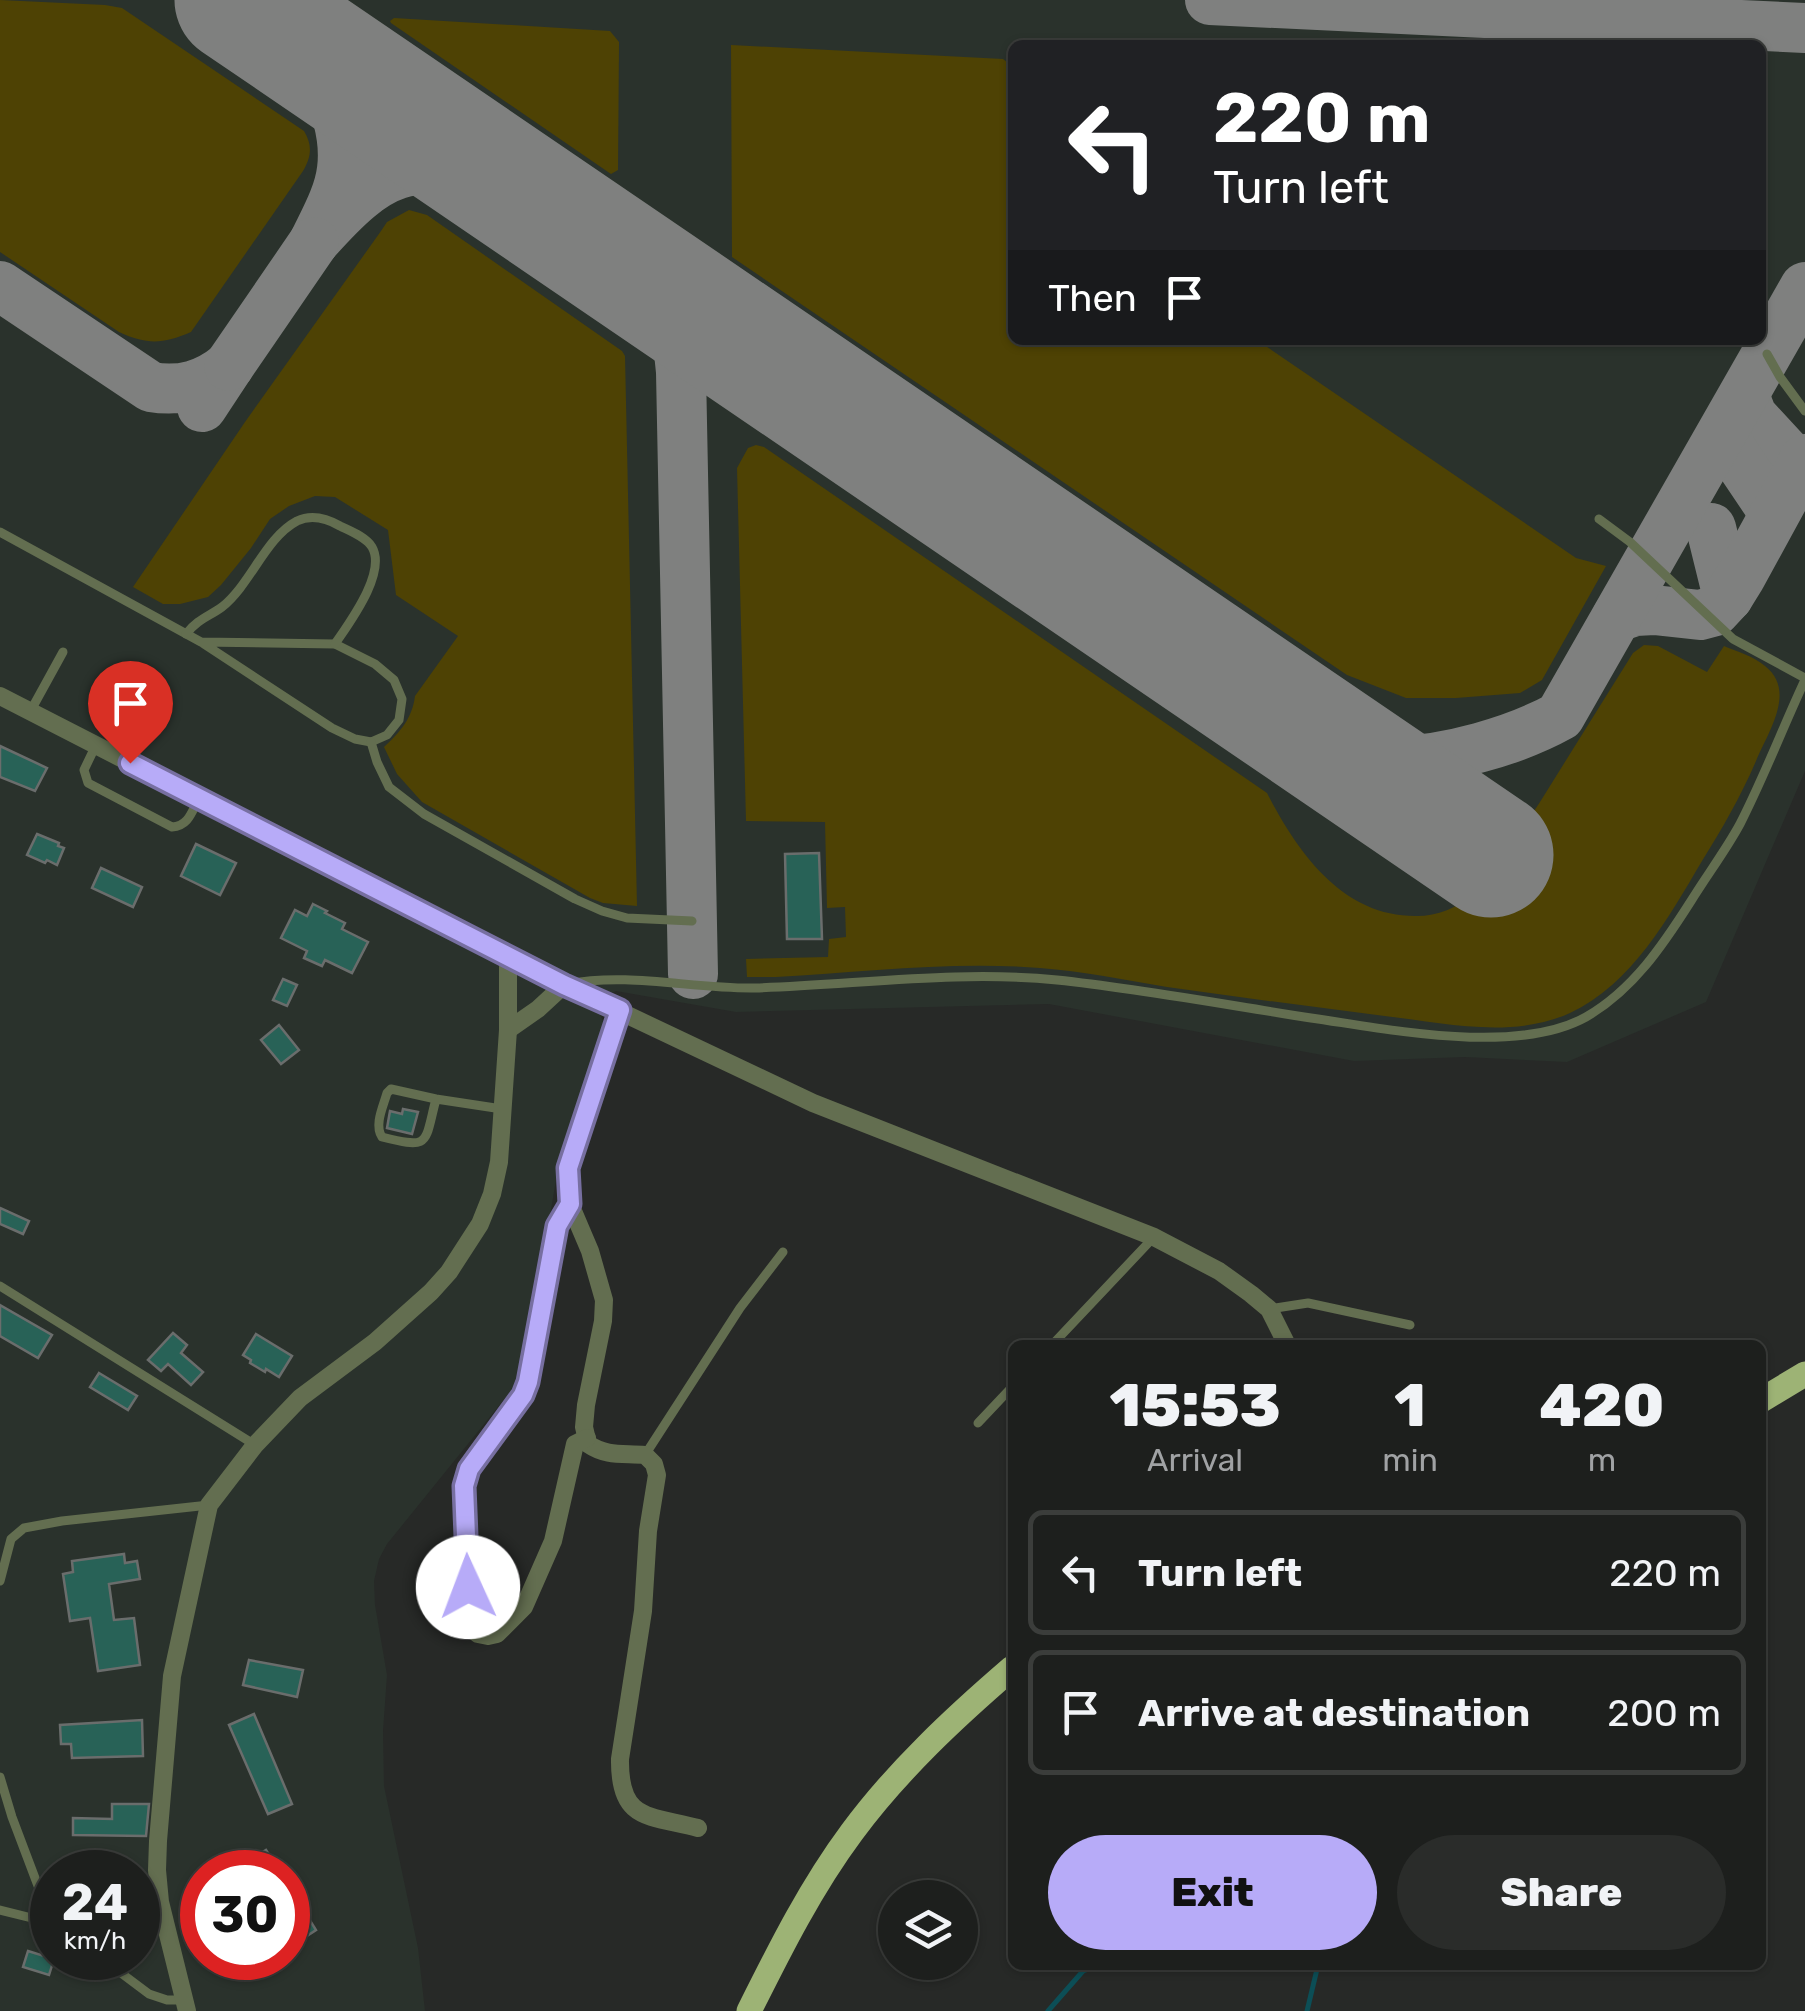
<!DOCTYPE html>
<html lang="en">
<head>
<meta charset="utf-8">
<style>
  :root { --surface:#1d1f1d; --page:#2a2c2a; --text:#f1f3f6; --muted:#a0a2a4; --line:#3b3d3b; --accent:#b7abf8 }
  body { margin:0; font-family:Rubik,sans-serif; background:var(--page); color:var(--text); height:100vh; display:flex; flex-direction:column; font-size:38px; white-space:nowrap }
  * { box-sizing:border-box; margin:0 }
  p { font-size:32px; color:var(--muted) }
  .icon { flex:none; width:55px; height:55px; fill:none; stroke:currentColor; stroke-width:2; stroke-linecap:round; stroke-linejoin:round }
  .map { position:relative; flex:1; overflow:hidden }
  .drawer { position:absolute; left:1008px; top:1340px; width:758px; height:630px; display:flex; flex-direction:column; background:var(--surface); border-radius:15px; box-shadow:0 2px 8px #0004,0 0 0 2px var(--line) }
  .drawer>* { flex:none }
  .guide { position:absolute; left:1008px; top:40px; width:758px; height:305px; border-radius:15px; box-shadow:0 2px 8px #0004,0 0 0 2px var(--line); background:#202124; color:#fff; overflow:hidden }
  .tools { position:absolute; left:878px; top:1880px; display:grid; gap:20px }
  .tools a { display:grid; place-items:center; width:100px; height:100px; border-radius:50%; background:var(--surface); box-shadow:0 2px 8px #0004,0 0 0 2px var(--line); font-size:50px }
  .speed { position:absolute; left:30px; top:1850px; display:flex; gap:20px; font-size:50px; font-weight:700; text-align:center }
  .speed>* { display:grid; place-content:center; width:130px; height:130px; border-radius:50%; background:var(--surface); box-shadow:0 2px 8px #0004,0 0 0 2px var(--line); line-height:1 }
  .speed small { font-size:25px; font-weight:400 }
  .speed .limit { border:15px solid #d22; background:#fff; color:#111 }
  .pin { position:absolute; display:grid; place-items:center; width:85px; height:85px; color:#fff; margin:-102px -42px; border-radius:50% 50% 50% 0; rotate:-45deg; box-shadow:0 0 10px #0007 }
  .pin .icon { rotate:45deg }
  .me { position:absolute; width:110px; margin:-55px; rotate:358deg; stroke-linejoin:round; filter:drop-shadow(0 0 8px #0008) }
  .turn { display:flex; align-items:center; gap:35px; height:210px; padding:0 40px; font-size:45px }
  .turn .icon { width:130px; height:130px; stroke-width:2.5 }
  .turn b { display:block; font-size:70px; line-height:85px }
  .then { display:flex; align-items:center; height:95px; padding:0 40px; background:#0003; gap:20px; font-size:38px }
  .eta { display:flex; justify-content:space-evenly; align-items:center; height:170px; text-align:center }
  .eta b { font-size:60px; font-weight:800; line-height:70px }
  .primary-button { display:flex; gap:20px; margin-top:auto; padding:20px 40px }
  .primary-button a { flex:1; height:115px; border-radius:60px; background:var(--accent); color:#111; font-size:40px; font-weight:800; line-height:115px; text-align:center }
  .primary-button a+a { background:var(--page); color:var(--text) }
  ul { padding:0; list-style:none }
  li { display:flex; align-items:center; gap:30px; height:125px; margin:0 20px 15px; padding:0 20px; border:5px solid var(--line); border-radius:15px }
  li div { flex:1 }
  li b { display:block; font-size:38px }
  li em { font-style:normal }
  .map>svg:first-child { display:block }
  .built { fill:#2a322c; fill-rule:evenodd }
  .green { fill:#4e4204 }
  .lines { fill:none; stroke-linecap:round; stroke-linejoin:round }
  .stream { stroke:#0c4e56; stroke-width:5 }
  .taxiway { stroke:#7f807f; stroke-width:50 }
  .runway { stroke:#7f807f; stroke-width:125 }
  .building { fill:#286257; stroke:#6a6d6c; stroke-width:2.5 }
  .service { stroke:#636e50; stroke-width:9 }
  .minor { stroke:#636e50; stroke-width:18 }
  .primary { stroke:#9db375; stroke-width:25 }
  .route-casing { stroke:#776fa1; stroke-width:25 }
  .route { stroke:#b7abf8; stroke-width:18 }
</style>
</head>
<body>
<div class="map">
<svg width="1805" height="2011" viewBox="0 0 1805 2011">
  <rect width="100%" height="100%" fill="#272927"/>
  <!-- built -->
  <path class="built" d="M0 0H1805V771L1706 1002 1567 1062 1465 1057 1354 1061 1049 1004 736 1012 616 991 607 995 600 1014 604 1024 558 1168 523 1376 387 1544 379 1559 374 1581 375 1605 387 1675 383 1731 384 1786 418 1948 425 2011H0ZM1012 45H1760V340H1012ZM52 1872H138V1958H52ZM202 1872H288V1958H202Z"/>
  <!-- green -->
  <g class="green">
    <path d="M0 0 105 5 122 8 304 131C313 146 311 157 303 171L191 332C163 344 147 345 119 332L0 252Z"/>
    <path d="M394 18 610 31 619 42 618 170 611 174 391 23 390 21Z"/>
    <path d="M731 45 1003 59 1012 66V340H1257L1576 558 1606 566 1542 680 1520 693 1456 698H1406L1347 675 732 257Z"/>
    <path d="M409 210 427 215 622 351 625 356 637 906 603 903 590 898 422 802 397 774 384 747C400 732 412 719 415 696L458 636 396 595 388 530 335 497 315 496 289 506 270 519 251 548 221 585 208 597 180 604H163L133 587 245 422 381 231 387 222Z"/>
    <path d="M756 445 764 447 1267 793C1298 853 1343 917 1417 916 1437 916 1458 908 1473 894 1480 888 1486 878 1492 870 1509 848 1525 825 1540 802 1571 752 1602 703 1633 653L1644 645 1658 646 1707 672 1724 646C1738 652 1753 656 1765 666 1797 691 1768 732 1756 761 1741 796 1722 829 1702 861 1669 917 1632 984 1570 1013 1511 1040 1439 1022 1377 1015 1307 1006 1237 997 1167 987 1125 980 1082 971 1040 968 953 961 863 972 776 977H747L746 959 828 957 829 939 846 937 845 907 827 908 825 822 746 821 737 468 748 448Z"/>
  </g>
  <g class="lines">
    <!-- stream -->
    <g class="stream">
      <path d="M1048 2011 1083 1971 1100 1965"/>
      <path d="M1307 2011 1318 1965"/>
    </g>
    <!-- taxiway -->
    <g class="taxiway">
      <path d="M1210 0 1805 28"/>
      <path d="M289 35C298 47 310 59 318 72 335 100 346 137 342 169 339 195 325 219 314 242 381 167 408 155 506 184"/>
      <path d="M629 268C642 280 660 293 668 309 677 328 679 351 681 372L693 974"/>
      <path d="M0 286 151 387C181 392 206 385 229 366L202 407"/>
      <path d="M229 366 314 242"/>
      <path d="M1744 395 1752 416 1800 468"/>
      <path d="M1724 431 1731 449 1774 513"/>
      <path d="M1711 528 1728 597"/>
      <path d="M1617 617 1635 611 1654 610 1700 615 1715 611 1728 597 1741 576 1805 459"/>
      <path d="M1341 753C1359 757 1377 761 1395 761 1447 760 1515 741 1560 716L1805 287"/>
    </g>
    <!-- runway -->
    <path class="runway" d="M237 0 1491 855"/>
  </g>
  <!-- building -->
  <g class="building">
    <path d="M0 746 47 768 35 791 0 777Z"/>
    <path d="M37 834 59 843 58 846 64 848 57 865 47 860 45 863 27 855Z"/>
    <path d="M196 844 236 863 220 895 181 876Z"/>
    <path d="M819 853 822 939H787L785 854Z"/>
    <path d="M101 868 142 887 133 907 92 888Z"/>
    <path d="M313 904 327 911 325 913 345 923 342 929 368 942 352 973 325 960 322 966 304 958 307 951 281 938 295 910 307 916Z"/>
    <path d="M283 979 297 985 287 1006 273 1000Z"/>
    <path d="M279 1025 299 1050 281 1064 261 1040Z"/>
    <path d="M403 1109 418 1112 412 1134 387 1128 390 1111 402 1114Z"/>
    <path d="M0 1208 29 1221 23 1234 0 1224Z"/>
    <path d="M0 1305 52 1335 38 1358 0 1336Z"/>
    <path d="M173 1333 187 1345 181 1353 203 1372 191 1385 168 1364 161 1371 148 1360Z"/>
    <path d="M256 1334 292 1356 279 1377 266 1369 265 1372 250 1363 251 1360 243 1355Z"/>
    <path d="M99 1373 137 1396 128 1410 90 1387Z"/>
    <path d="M124 1554 125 1563 137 1561 140 1579 109 1584 114 1620 134 1618 140 1665 98 1671 90 1618 70 1621 63 1574 73 1572 72 1561Z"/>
    <path d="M249 1660 303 1670 297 1697 243 1685Z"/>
    <path d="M254 1714 292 1804 268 1814 229 1725Z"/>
    <path d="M142 1720 143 1756 72 1758 71 1744H61L60 1725Z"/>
    <path d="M112 1804H149L146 1836 73 1835V1818L112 1819Z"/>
    <path d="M266 1850 280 1872H229Z"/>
    <path d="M288 1885 316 1930 293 1945 288 1936Z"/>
    <path d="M28 1951 54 1959 49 1975 23 1967Z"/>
  </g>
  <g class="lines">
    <!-- service -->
    <g class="service">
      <path d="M1767 354 1780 377 1805 411"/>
      <path d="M1599 519 1630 542 1733 639 1805 678"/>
      <path d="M0 532 201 642 332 728 355 739 371 742 387 735 399 720 402 699 394 680 375 664 335 644 201 642"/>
      <path d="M186 634C198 619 208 617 222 607 251 584 265 538 297 521 312 514 326 518 340 526 350 531 366 537 372 547 387 573 349 623 335 644"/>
      <path d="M30 712 63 652"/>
      <path d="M371 742 377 762 389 787 424 814 575 899 602 911 627 918 692 921"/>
      <path d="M96 745 84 770 88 783 172 827C189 826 192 811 199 798"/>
      <path d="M567 984C630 972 692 989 755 988 855 985 957 970 1057 980 1142 989 1227 1005 1311 1018 1388 1029 1516 1056 1586 1017 1633 990 1663 945 1691 901 1707 875 1726 850 1740 824 1764 777 1783 727 1805 680"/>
      <path d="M436 1099C424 1145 431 1149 382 1137 374 1125 383 1107 387 1093L391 1089 436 1099 502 1109"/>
      <path d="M0 1286 255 1445"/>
      <path d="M1269 1309 1308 1303 1410 1325"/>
      <path d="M1052 1345 1153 1238"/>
      <path d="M978 1423 1012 1387"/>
      <path d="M645 1455 740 1308 783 1252"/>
      <path d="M0 1581 11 1539 24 1528 62 1521 209 1505"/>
      <path d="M0 1777 12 1817 52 1923"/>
      <path d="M0 1910 52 1923"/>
      <path d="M101 1958 149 1994 167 2000H184"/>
    </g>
    <!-- minor -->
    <g class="minor">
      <path d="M0 696 564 985 813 1103 1154 1237 1219 1271 1251 1294 1269 1309 1287 1345"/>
      <path d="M619 1010 568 1168 570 1204 590 1251 604 1300 603 1321 586 1405 584 1427 588 1444C607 1457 623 1453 645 1455L654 1464 657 1475 648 1531 643 1611 620 1759C619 1821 648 1815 698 1828"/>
      <path d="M508 1030 538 1009 564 985"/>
      <path d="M570 1204 557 1226 528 1383 523 1395 469 1469 465 1486 469 1621 472 1629 478 1634 488 1636 497 1634 524 1607 553 1541 575 1444 587 1438"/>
      <path d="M187 2011 160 1902 157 1870 158 1841 172 1676 209 1505 255 1445 300 1398 375 1342 431 1292 449 1272 480 1224 492 1194 499 1162 508 1030V956"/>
    </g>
    <!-- primary -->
    <g class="primary">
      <path d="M1760 1401 1805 1374"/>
      <path d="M749 2011C780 1949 811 1887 852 1832 897 1771 955 1717 1012 1668"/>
    </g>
  </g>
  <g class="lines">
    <!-- route casing -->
    <g class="route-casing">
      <path id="route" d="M130 763 564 985 620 1010 568 1168 570 1204 557 1226 528 1382 523 1395 469 1469 464 1486 468 1587"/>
    </g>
    <!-- route -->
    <use href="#route" class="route"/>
  </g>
</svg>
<div class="tools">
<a><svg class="icon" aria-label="layers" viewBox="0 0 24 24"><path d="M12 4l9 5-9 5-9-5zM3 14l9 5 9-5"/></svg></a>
</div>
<div class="speed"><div>24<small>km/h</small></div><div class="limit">30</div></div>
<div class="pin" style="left:130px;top:763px;background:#d93025"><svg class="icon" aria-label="arrive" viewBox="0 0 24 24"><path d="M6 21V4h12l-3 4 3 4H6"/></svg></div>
<svg class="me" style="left:468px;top:1587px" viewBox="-20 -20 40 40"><circle r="19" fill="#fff"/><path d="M0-13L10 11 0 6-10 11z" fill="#b7abf8"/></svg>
<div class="guide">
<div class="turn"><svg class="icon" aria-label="left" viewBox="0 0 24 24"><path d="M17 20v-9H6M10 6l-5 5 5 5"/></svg><div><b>220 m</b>Turn left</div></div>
<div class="then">Then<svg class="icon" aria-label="arrive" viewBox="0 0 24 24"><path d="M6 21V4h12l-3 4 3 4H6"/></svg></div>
</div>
<section class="drawer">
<div class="eta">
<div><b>15:53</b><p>Arrival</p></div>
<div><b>1</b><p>min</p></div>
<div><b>420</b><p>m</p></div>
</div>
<ul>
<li><svg class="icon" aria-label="left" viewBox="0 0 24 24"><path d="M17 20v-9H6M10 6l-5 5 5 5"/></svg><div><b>Turn left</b></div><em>220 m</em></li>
<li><svg class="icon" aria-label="arrive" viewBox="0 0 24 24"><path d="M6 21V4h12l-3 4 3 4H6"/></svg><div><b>Arrive at destination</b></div><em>200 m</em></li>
</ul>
<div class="primary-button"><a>Exit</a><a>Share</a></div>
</section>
</div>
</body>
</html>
